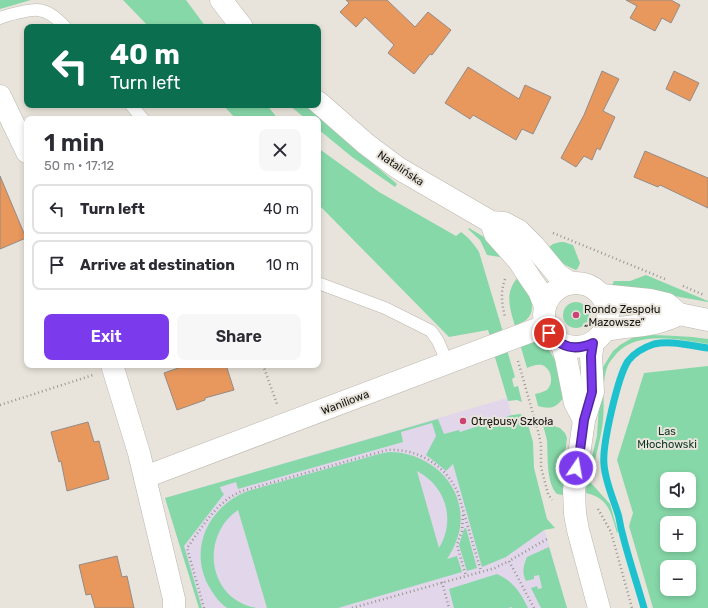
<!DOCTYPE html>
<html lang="en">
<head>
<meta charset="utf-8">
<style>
  :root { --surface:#fff; --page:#f7f7f7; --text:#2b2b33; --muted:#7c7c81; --line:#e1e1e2; --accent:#7c3aed }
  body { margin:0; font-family:Rubik,sans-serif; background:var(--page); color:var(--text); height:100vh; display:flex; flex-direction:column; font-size:15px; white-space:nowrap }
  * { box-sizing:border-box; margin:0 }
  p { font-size:13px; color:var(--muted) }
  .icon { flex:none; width:22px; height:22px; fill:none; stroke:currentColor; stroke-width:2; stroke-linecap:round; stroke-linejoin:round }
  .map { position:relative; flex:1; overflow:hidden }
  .panel { position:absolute; left:24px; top:116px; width:297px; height:252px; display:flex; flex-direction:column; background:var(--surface); border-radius:8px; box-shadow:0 2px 6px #0003 }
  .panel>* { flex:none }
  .banner { position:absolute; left:24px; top:24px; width:297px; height:84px; border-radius:8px; box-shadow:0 2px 6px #0003; background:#0b6e4f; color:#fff; overflow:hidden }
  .fabs { position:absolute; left:660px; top:472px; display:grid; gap:8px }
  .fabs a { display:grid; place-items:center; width:36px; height:36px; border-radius:8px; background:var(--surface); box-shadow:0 2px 6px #0003; font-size:20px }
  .pin { position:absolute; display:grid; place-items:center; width:34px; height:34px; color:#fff; margin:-17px; border:2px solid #fff; border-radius:50%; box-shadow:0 1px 4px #0007 }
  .me { position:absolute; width:44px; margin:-22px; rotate:12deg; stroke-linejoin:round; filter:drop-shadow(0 0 3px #0008) }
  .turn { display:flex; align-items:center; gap:14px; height:84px; padding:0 20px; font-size:18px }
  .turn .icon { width:52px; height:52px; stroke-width:2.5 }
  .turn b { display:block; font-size:28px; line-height:34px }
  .round { display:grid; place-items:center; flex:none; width:42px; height:42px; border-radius:8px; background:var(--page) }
  .summary { display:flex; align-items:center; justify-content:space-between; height:68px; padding:0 20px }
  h1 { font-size:24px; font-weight:600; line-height:30px }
  .button { display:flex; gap:8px; margin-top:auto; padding:8px 20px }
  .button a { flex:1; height:46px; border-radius:8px; background:var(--accent); color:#fff; font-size:16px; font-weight:600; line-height:46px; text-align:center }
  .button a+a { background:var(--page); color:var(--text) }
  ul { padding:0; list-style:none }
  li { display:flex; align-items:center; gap:12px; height:50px; margin:0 8px 6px; padding:0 12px; border:2px solid var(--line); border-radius:8px }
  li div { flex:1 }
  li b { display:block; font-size:15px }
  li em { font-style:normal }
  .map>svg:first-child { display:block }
  .education { fill:#e1d6ea }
  .green { fill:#87d8a9; fill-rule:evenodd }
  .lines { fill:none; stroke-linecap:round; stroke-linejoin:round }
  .stream { stroke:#1ec2ce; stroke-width:7 }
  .building { fill:#e8975d; stroke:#948b86 }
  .service-casing { stroke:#bbb7ae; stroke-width:13 }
  .minor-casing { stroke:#bbb7ae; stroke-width:23 }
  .secondary-casing { stroke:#bbb7ae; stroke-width:23 }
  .path { stroke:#9a968f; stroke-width:2.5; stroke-dasharray:1 3; stroke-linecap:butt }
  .service { stroke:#fff; stroke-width:12 }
  .minor { stroke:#fff; stroke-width:22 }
  .secondary { stroke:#fff; stroke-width:22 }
  .route-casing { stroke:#51269a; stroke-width:10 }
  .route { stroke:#7c3aed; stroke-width:7 }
  .poi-dot { fill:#cd4176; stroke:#e9e4db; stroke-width:1.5 }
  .labels { text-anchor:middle; stroke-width:4; stroke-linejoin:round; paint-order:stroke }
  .street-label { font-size:11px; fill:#14130f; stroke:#e9e4db }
  .poi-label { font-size:11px; fill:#14130f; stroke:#e9e4db; text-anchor:start }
  .park-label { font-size:11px; fill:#0d3722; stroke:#e9e4db }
</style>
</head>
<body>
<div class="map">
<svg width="708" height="608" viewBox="0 0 708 608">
  <rect width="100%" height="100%" fill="#e9e4db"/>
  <!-- education -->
  <path class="education" d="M507 398 567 608H199L165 498Z"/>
  <!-- green -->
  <g class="green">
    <path d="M0 0H31L0 9Z"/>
    <path d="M123 0H186L206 27H149Z"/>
    <path d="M223 105H267L278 119H236Z"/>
    <path d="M289 105H304L397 184 395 187 352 157 318 129V119H306Z"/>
    <path d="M318 148 379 192 456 236 461 232C469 238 474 244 479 252L503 332 490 336 488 330 449 337 318 204Z"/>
    <path d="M469 228 484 237 504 255 500 257 487 255 480 240 468 229Z"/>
    <path d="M560 242H564L573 245 580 263 578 268 576 270C563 265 555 258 546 249L553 244Z"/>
    <path d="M520 275C526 287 540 308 526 320 523 322 518 324 515 326 509 306 504 291 520 275Z"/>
    <path d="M646 275 708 301V302L612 285 614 281H630Z"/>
    <circle cx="576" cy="315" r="13"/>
    <path d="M645 335C666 335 687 336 708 339V344C679 340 640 330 617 353 614 357 610 361 608 365 601 382 605 402 603 420 601 441 593 462 591 483L610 504 618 532 617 533C611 513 609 498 586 493L587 478 597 436 601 373 603 367 613 351 620 345 632 338Z"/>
    <path d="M535 341C559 349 559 377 563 398 556 409 549 409 538 406L535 394C539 393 543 392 547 390 554 383 552 369 542 365 537 364 532 366 527 368L520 344Z"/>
    <path d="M507 350 515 377 512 379 514 387 518 386 522 402 517 400 508 401 494 354Z"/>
    <path d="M708 366V608H653L629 526 633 513 617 460 644 373ZM667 479H689V501H667ZM667 523H689V545H667ZM667 567H689V589H667Z"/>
    <path d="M520 414 526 417 533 442 534 468 547 519 555 528 544 530 506 557 482 567 453 464 446 471 439 465 426 455 436 436 432 423 401 432 403 442 238 489 236 482 220 487 222 492 224 494 184 546 202 608H199L165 498 438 419 444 434 459 430 460 432 512 415Z"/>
    <path d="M542 422 560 428 565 433 567 438 563 470V495L557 494C546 483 548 456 547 441 546 435 544 429 542 422Z"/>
    <path d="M389 452C430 452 466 485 460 528 458 539 453 550 447 559L457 556 462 572 338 608H267L238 510C199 537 208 600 257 608H227C218 602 211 591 206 581 190 544 211 505 248 491L379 454ZM417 471C446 486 456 520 439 548Z"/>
    <path d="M466 528 477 568 467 571 459 545 464 529Z"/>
    <path d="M549 547 567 608H541L531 588 537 586 538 589 542 588 539 575 534 576V579L526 581C522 573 523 566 527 557Z"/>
    <path d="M497 574C513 581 521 593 528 608H512V607L508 608H454L449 589Z"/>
  </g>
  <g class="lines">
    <!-- stream -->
    <path class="stream" d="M644 608C637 583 628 557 622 532 620 526 620 520 618 514 613 498 605 481 604 464 602 445 618 376 628 361 634 353 645 347 654 344 671 340 691 346 708 348"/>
  </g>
  <!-- building -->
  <g class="building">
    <path d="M346 0H387L415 27 428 12 451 30 432 55 430 54 414 74 388 53 394 45 365 17 356 27 340 12 349 3Z"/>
    <path d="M626 0H671L680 5 671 23 662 18 655 31 630 18 637 6Z"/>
    <path d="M468 67 519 99 525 85 551 97 533 134 522 129 516 140 473 115 470 119 445 103Z"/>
    <path d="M602 71 619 79 603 111 615 117 600 150 597 148 592 160 584 156 576 167 561 158 584 115Z"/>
    <path d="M674 71 699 83 690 101 666 89Z"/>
    <path d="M645 151 708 178V208L660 185 658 187 634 177Z"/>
    <path d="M0 176 26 238 0 249Z"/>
    <path d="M187 365H226L234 390 205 398V400L177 410 164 373Z"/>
    <path d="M88 422 94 442 99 441 109 479 67 491 61 461 59 462 51 432Z"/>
    <path d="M117 556 122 577 127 576 134 608H95L91 594 86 595 79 565Z"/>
  </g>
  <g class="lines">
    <!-- service casing -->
    <g class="service-casing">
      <g id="service">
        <path d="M0 18C7 15 31 9 38 10 49 11 58 19 65 27"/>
        <path d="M131 105 143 119"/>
        <path d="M318 283 385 308 431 331 438 341 447 362"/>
      </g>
    </g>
    <!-- minor casing -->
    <g class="minor-casing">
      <g id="minor">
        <path d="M0 96 27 152"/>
        <path d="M593 343 591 356 593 392 584 420 574 490 575 514 578 530 599 608"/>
        <path d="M562 344 566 358 575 403 584 420"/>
        <path d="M112 365 139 453 174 599V608"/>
        <path d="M145 477 545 326"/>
      </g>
    </g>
    <!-- secondary casing -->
    <g class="secondary-casing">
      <g id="secondary">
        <path d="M221 0 242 27"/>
        <path d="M318 102 366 144 398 168 491 222 504 223 519 231 534 246 558 275 570 283"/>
        <path d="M491 222 495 234 519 261 530 278 539 291 545 306"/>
        <circle cx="576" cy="315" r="32"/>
        <path d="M601 295 650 300 667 304 679 314 708 320"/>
        <path d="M606 330C631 325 656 327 679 314"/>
      </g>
    </g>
    <!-- path -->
    <g class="path">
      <path d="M553 233 665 279"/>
      <path d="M505 279C500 293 502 304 505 317"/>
      <path d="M683 286 704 295"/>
      <path d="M518 361 538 431 541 444V467L548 494 552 500"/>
      <path d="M263 365 277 404"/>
      <path d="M0 405 93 375"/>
      <path d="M598 509 611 532 632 608"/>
      <path d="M463 515 462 531 457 545 466 576"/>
      <path d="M442 582 449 608"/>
      <path d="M204 608 187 548C203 526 217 501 242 491L387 450C417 448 446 465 458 493L481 571"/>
      <path d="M352 608 495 568 509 561"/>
      <path d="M534 608 509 561 547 539"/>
    </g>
    <!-- service -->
    <use href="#service" class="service"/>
    <!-- minor -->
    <use href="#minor" class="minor"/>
    <!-- secondary -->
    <use href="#secondary" class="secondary"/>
  </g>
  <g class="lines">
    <!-- route casing -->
    <g class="route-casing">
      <path id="route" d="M549 333C561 348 576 351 593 343L591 356 592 392 584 420 580 450 576 468"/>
    </g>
    <!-- route -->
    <use href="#route" class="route"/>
  </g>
  <!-- markers -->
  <g class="poi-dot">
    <circle cx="576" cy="315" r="4"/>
    <circle cx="463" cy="421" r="4"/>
  </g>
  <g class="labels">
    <!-- street labels -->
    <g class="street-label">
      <text transform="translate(401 168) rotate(34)" y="4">Natalińska</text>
      <text transform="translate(345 402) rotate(-21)" y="4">Waniliowa</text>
    </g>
    <!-- poi labels -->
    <g class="poi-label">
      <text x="584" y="313">Rondo Zespołu<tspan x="584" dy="13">„Mazowsze”</tspan></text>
      <text x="471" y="425">Otrębusy Szkoła</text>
    </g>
    <!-- park labels -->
    <g class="park-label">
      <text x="667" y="435">Las<tspan x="667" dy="13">Młochowski</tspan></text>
    </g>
  </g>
</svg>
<div class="fabs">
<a><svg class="icon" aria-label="sound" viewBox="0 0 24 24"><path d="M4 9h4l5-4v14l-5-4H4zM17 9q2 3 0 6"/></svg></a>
<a>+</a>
<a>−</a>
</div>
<div class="pin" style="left:549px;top:333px;background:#d93025"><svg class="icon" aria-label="arrive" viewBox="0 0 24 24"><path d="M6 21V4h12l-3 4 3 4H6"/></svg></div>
<svg class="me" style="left:576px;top:468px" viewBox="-20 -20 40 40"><circle r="17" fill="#7c3aed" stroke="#fff" stroke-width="3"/><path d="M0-11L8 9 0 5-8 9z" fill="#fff"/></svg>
<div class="banner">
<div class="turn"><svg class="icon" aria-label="left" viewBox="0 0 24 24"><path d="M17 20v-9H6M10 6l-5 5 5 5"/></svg><div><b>40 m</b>Turn left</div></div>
</div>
<section class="panel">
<div class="summary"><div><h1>1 min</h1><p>50 m · 17:12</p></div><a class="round"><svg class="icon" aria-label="close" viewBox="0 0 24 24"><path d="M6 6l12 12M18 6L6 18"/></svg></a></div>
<ul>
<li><svg class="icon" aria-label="left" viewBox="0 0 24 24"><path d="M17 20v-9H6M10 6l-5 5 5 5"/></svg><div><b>Turn left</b></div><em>40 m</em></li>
<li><svg class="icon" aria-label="arrive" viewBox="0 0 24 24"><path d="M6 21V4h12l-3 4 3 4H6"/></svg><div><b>Arrive at destination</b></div><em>10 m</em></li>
</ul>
<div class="button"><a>Exit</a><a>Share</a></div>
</section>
</div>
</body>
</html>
